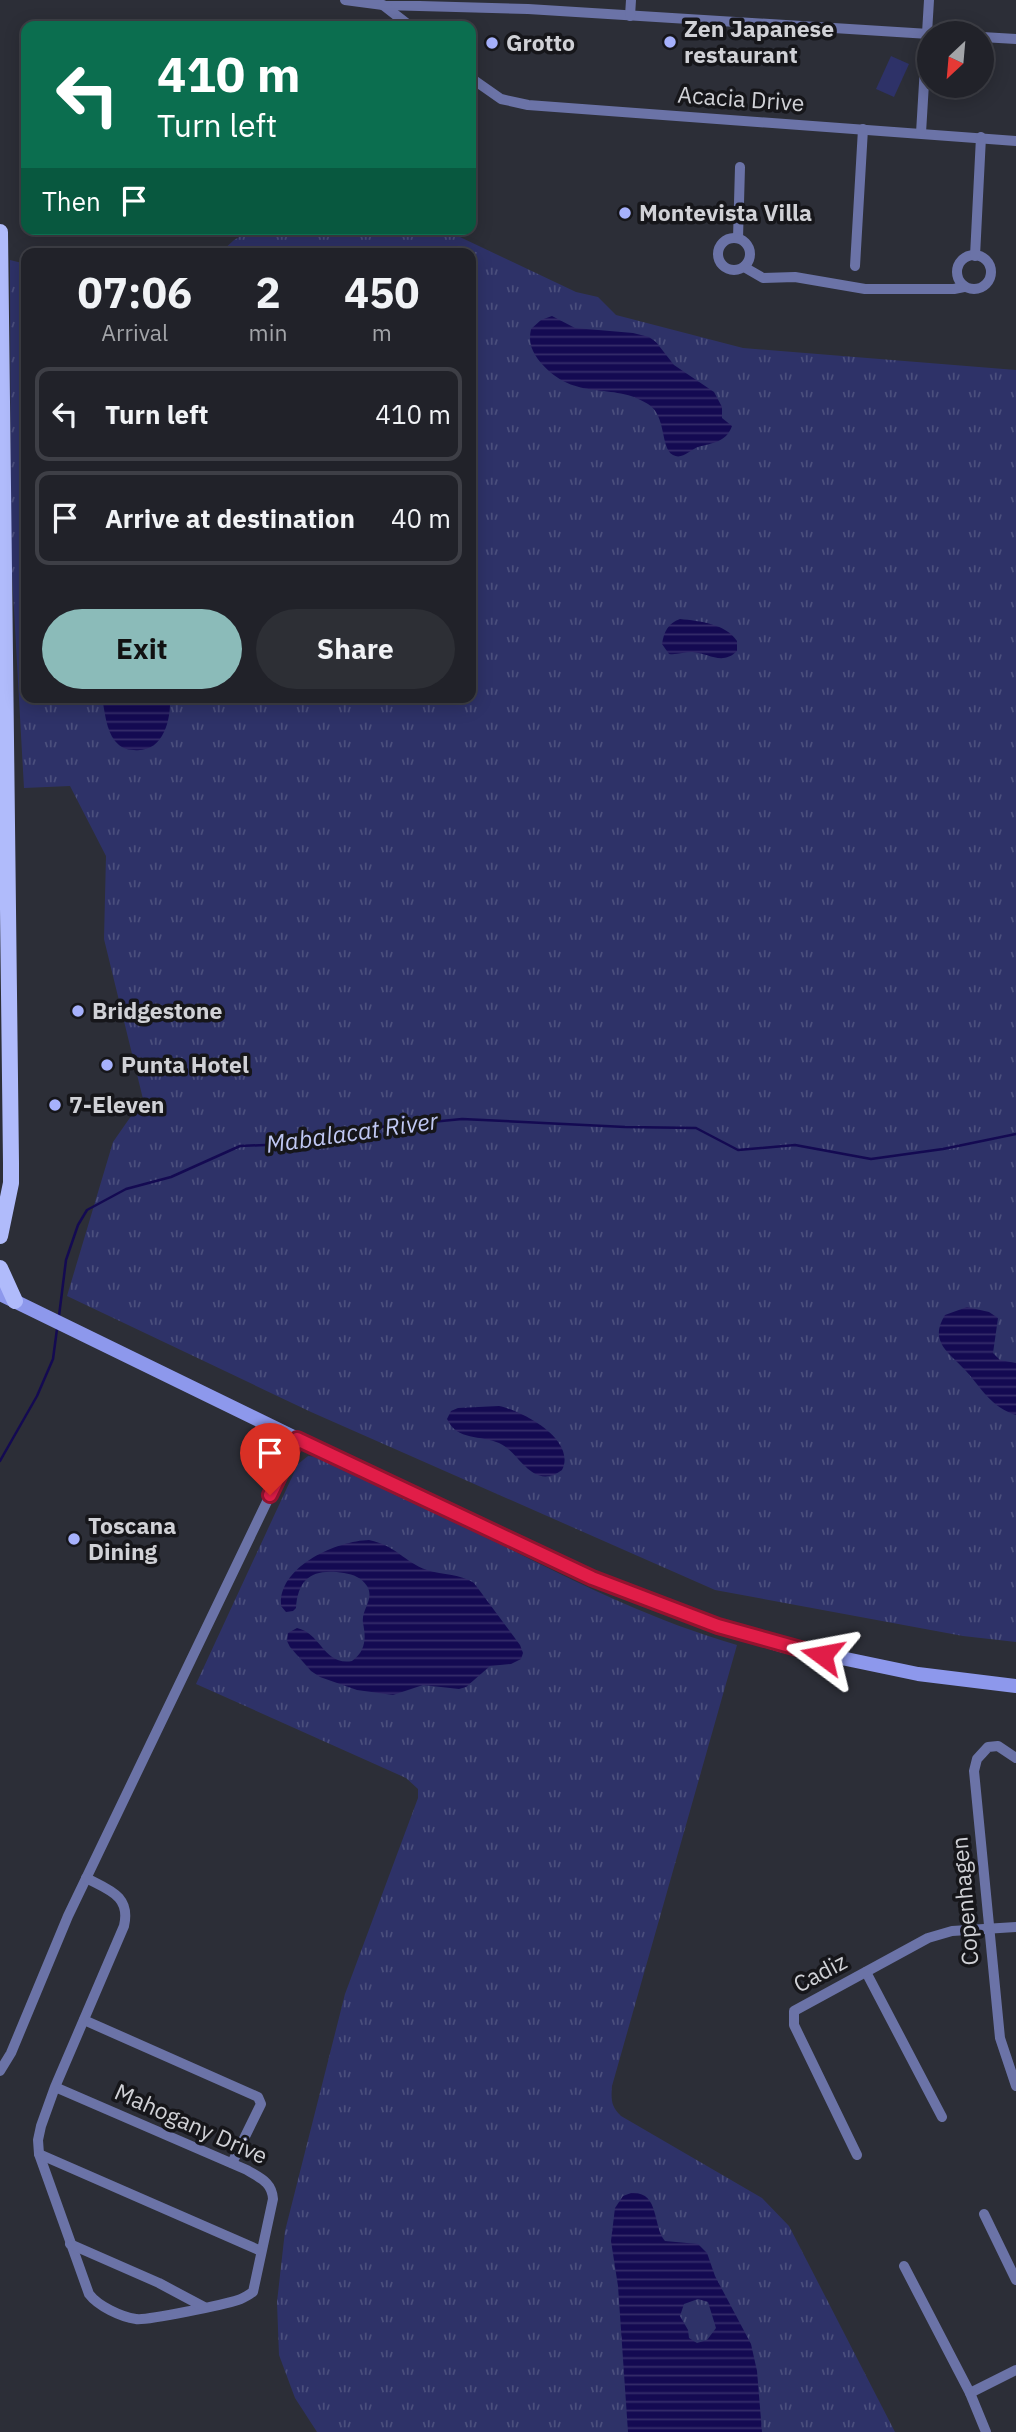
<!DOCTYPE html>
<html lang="en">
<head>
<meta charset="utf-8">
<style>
  :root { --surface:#212229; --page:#2d2f35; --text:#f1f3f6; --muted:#a2a4a8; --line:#3e3f46; --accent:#8bbbb9 }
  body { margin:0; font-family:"IBM Plex Sans",sans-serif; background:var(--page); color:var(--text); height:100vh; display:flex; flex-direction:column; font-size:26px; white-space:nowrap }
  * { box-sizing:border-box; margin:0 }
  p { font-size:23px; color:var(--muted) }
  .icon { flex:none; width:38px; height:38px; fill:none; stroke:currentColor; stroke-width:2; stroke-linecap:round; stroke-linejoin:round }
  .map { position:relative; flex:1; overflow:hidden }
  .sheet { position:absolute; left:21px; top:248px; width:455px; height:455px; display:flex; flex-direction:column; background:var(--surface); border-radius:14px; box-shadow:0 4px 18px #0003,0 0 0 2px var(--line) }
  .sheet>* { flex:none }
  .banner { position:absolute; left:21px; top:21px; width:455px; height:214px; border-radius:14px; box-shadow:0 4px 18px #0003,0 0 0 2px var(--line); background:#0b6e4f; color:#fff; overflow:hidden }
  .needle { width:46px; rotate:206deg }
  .buttons { position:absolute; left:917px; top:21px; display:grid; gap:14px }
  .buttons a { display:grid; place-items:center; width:77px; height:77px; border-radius:50%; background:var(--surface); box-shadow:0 4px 18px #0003,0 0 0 2px var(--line); font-size:35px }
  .pin { position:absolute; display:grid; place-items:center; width:60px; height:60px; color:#fff; margin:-72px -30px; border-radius:50% 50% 50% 0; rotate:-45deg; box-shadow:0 0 7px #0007 }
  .pin .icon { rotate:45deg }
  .me { position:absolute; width:77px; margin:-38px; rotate:283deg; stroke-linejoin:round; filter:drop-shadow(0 0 5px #0008) }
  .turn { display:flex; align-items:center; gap:24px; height:147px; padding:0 21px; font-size:32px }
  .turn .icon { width:91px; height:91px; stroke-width:2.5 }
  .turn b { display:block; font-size:49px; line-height:60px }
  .then { display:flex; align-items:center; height:66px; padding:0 21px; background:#0003; gap:14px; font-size:26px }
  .eta { display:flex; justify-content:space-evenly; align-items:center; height:119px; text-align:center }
  .eta b { font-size:42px; font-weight:700; line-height:49px }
  .button { display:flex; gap:14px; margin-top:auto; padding:14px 21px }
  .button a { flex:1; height:80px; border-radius:42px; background:var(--accent); color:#111; font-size:28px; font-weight:700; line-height:80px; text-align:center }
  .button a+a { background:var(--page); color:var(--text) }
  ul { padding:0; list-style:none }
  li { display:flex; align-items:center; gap:21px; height:94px; margin:0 14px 10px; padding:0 7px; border:4px solid var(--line); border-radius:14px }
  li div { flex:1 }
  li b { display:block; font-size:26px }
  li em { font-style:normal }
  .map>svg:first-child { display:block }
  .grass { fill:url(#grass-tufts) }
  .green { fill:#2e3268 }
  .water { fill:url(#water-rules); fill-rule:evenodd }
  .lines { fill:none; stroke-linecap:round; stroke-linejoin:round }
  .stream { stroke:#140a52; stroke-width:2.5 }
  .minor { stroke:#6b73a7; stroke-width:10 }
  .secondary { stroke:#8d98ec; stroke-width:14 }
  .primary { stroke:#b0bbfb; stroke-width:16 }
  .route-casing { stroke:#92132f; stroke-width:18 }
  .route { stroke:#e11d48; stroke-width:12 }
  .poi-dot { fill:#a6b1fc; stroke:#16161a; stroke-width:2.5 }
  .labels { text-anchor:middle; stroke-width:7; stroke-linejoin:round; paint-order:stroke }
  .poi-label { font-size:23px; font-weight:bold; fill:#d0d1d6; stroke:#16161a; text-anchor:start }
  .street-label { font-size:23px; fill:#d0d1d6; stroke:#16161a }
  .water-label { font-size:24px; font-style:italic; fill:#c0c8f3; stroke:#16161a }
</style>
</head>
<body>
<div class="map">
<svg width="1016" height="2432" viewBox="0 0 1016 2432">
  <defs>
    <pattern id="grass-tufts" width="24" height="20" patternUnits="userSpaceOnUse" patternTransform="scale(1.75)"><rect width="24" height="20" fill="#2e3268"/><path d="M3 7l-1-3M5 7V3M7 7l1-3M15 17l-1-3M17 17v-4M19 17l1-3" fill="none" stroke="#4b4f7d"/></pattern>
    <pattern id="water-rules" width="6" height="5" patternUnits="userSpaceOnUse" patternTransform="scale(1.75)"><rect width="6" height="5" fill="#140a52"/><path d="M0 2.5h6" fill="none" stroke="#352d6a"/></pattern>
  </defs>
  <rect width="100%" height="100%" fill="#2c2e37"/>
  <!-- grass -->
  <g class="grass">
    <path d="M253 229H443L576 292 598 297 616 315 743 348 1016 370V1642L963 1636 715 1590 311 1412 67 1296 113 1142 143 1099 104 939 106 856 70 786 24 788 11 556 10 260 26 264V698H471V254H219L234 240Z"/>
    <path d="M308 1456 326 1458C388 1489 450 1520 512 1550 585 1587 658 1622 737 1645L612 2086C611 2099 611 2107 621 2116L762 2198 789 2226 895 2432H317L295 2398 279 2355 277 2302 285 2231 345 1994 418 1798V1789L406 1778 196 1684 298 1464Z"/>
  </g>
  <!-- green -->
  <path class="green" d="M891 56 909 64 894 97 876 89Z"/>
  <!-- water -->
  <g class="water">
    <path d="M552 316 575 328 633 333 649 337 656 342 674 365 714 392 722 407V418L732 426C726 443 711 443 698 447 690 450 682 460 673 455 660 448 667 416 648 404 612 381 576 403 541 363 532 352 528 343 531 329L541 320Z"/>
    <path d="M680 619C700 621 726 624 737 641V651C722 666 709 653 692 652 684 652 677 655 669 654L662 644C664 632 668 623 680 619Z"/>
    <path d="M102 698H170C171 721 163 753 134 750 126 750 120 747 115 741 106 730 105 712 102 698Z"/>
    <path d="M967 1307 989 1312 998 1318 993 1353 1000 1360 1016 1363V1415C991 1407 982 1389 966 1371 950 1353 928 1342 945 1315Z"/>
    <path d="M499 1406C523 1411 577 1440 562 1470 532 1492 519 1451 499 1443 481 1435 457 1441 447 1419L451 1411 458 1408Z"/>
    <path d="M369 1540C397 1546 404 1562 427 1570 443 1575 461 1574 474 1583L520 1645 523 1653 521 1659 511 1664 490 1666 466 1687 459 1689 423 1685 393 1695 357 1690 320 1677 311 1671 290 1647 287 1641 288 1633 297 1628C321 1633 324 1666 352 1661 366 1651 366 1638 363 1623 361 1609 375 1600 367 1586 361 1577 354 1575 344 1573 314 1568 298 1577 296 1608L293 1611 286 1612 281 1606C278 1566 337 1541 369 1540Z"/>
    <path d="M631 2193C660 2191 652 2225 665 2241L698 2244 707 2253 715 2276 751 2344 757 2371 762 2432H628L618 2286 611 2241 615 2208 623 2196ZM698 2299 708 2302 716 2328 707 2340 697 2343 689 2338 688 2330 680 2316 684 2304Z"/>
  </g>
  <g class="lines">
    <!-- stream -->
    <g class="stream">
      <path d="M59 1316 66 1260 78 1225 87 1210 126 1189 171 1177 240 1146 289 1144 338 1131 462 1119 625 1127 696 1128 738 1150 795 1145 871 1159 943 1149 1016 1134"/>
      <path d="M0 1461 37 1396 53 1359 57 1329"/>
    </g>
    <!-- minor -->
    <g class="minor">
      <path d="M345 0 383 5 528 9 929 34"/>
      <path d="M383 5 410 26"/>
      <path d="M630 16 631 0"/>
      <path d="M982 37 1016 39"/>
      <path d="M471 78 501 99 528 105 1016 141"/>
      <path d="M921 133 929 0"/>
      <path d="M738 238 740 167"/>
      <circle cx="734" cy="254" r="16"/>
      <circle cx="974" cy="272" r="17"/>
      <path d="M975 256 981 137"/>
      <path d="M855 266 863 129"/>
      <path d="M744 267 763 278 795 277 865 289H954L964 287"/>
      <path d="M1016 1758 998 1746 988 1747 977 1759 974 1771 1000 2038 1016 2086"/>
      <path d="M866 1972 942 2117"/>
      <path d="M84 2020 258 2097 261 2104 232 2163"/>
      <path d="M0 2071 11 2053 68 1916 297 1439"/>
      <path d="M55 2087 247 2170C260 2178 272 2182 273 2199L253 2292C248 2295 244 2298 238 2300 226 2304 146 2321 136 2319 121 2317 98 2306 89 2294L39 2154 38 2140 41 2126 55 2087 124 1926C131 1896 109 1890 86 1878"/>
      <path d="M39 2154 261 2251"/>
      <path d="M857 2155 794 2025V2011L928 1938 952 1931 1016 1927"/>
      <path d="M984 2214 1016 2280"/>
      <path d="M70 2244 159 2283 204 2307"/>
      <path d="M904 2266 970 2393 986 2432"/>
      <path d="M970 2393 1016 2370"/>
    </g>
    <!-- secondary -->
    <path class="secondary" d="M0 1294 404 1491 625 1592 718 1626 784 1646 918 1674 1016 1686"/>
    <!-- primary -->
    <g class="primary">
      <path d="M0 232 11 1163V1183L0 1236"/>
      <path d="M0 1268 15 1301"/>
    </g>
  </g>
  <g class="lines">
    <!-- route casing -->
    <g class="route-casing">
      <path id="route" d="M270 1495 297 1439 592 1578 718 1626 822 1655"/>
    </g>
    <!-- route -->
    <use href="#route" class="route"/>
  </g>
  <!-- markers -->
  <g class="poi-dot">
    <circle cx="670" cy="42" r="7"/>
    <circle cx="492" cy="43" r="7"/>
    <circle cx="625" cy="213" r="7"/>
    <circle cx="78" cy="1011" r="7"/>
    <circle cx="107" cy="1065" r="7"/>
    <circle cx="55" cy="1105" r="7"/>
    <circle cx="74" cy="1539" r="7"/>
  </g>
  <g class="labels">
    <!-- poi labels -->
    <g class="poi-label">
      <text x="684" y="37">Zen Japanese<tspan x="684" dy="26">restaurant</tspan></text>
      <text x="506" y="51">Grotto</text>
      <text x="639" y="221">Montevista Villa</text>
      <text x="92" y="1019">Bridgestone</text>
      <text x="121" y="1073">Punta Hotel</text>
      <text x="69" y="1113">7-Eleven</text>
      <text x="88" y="1534">Toscana<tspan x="88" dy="26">Dining</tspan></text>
    </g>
    <!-- street labels -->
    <g class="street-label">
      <text transform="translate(741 99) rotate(4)" y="8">Acacia Drive</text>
      <text transform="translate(965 1901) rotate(-95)" y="8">Copenhagen</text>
      <text transform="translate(820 1973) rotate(-28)" y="8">Cadiz</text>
      <text transform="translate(191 2124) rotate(24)" y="8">Mahogany Drive</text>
    </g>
    <!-- water labels -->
    <g class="water-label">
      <text transform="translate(352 1133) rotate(-8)" y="8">Mabalacat River</text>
    </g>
  </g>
</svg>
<div class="buttons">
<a><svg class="needle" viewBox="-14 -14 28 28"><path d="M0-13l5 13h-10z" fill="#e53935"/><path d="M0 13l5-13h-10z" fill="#a2a4a8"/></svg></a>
</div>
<div class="pin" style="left:270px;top:1495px;background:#d93025"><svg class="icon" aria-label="arrive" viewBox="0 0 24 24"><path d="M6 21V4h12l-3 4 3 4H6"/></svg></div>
<svg class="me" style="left:822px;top:1655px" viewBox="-20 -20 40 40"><path d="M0-17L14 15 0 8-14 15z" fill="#e11d48" stroke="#fff" stroke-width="4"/></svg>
<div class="banner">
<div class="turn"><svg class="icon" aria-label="left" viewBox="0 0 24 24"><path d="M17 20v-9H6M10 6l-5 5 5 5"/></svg><div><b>410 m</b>Turn left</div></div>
<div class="then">Then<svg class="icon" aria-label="arrive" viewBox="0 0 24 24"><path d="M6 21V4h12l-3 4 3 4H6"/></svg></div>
</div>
<section class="sheet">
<div class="eta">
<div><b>07:06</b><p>Arrival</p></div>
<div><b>2</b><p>min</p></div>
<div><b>450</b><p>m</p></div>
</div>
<ul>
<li><svg class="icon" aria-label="left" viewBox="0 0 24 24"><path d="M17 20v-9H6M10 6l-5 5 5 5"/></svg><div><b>Turn left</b></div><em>410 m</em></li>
<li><svg class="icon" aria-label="arrive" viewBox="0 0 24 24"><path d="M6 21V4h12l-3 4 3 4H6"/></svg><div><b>Arrive at destination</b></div><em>40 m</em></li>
</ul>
<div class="button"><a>Exit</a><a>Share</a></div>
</section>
</div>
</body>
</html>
